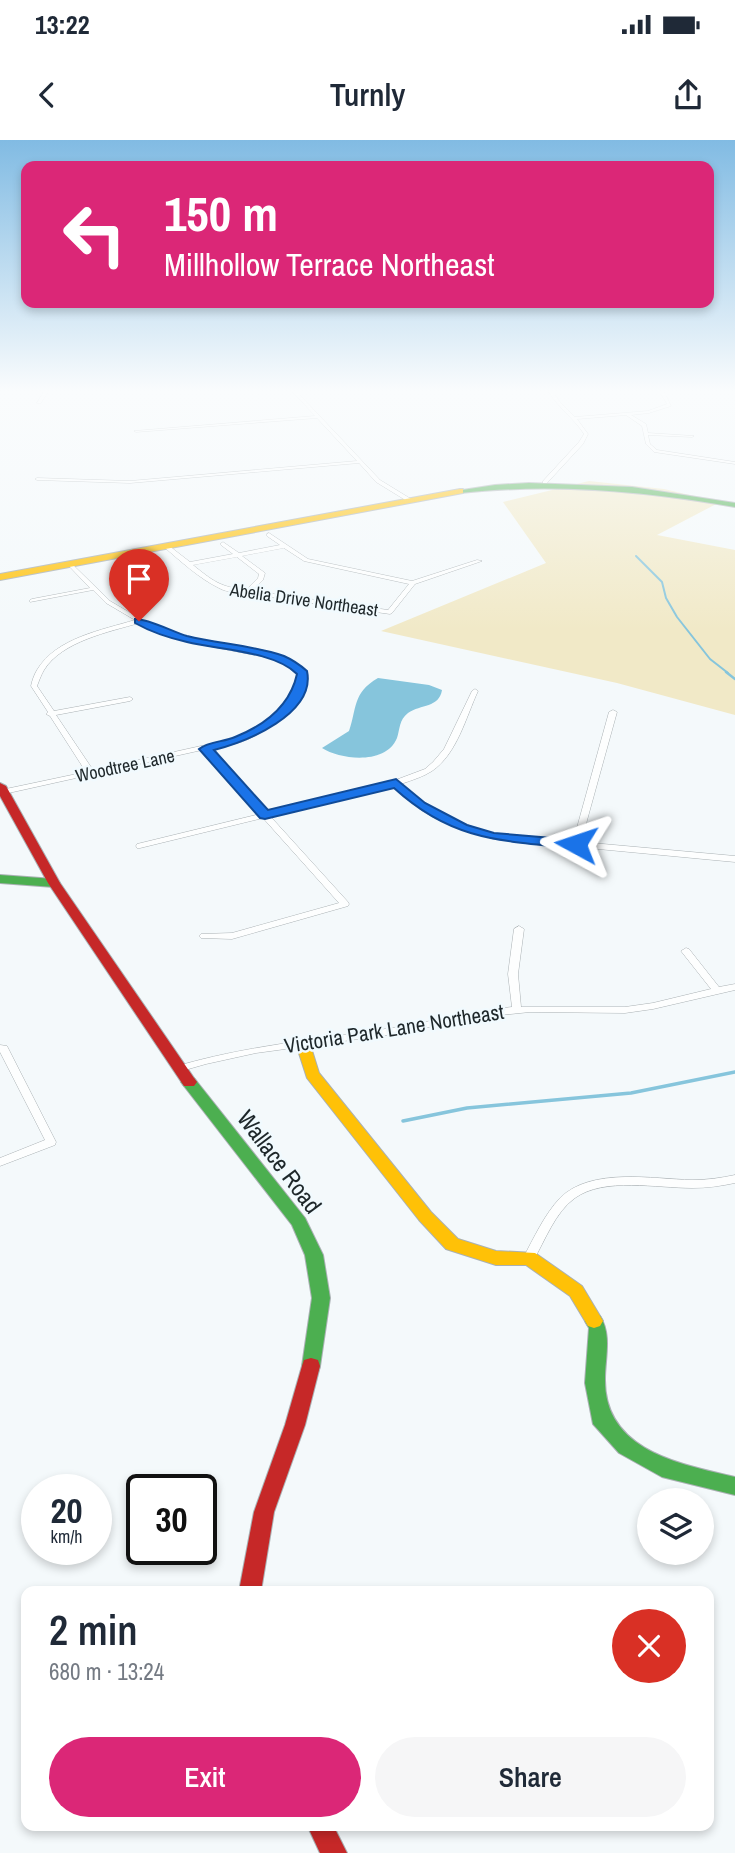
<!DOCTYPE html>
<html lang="en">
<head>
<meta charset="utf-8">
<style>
  :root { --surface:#fff; --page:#f6f6f7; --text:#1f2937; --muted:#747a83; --accent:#db2777 }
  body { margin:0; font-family:"Archivo Narrow",sans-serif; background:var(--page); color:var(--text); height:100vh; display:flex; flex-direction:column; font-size:26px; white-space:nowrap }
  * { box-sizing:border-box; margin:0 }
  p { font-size:23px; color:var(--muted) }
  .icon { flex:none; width:38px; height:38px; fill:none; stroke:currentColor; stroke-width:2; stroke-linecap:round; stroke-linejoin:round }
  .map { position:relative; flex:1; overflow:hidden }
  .drawer { position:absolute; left:21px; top:1446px; width:693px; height:245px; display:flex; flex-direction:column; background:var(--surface); border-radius:14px; box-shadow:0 4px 10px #0003 }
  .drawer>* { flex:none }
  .banner { position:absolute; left:21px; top:21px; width:693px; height:147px; border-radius:14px; box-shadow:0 4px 10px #0003; background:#db2777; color:#fff; overflow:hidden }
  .fabs { position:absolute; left:637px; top:1348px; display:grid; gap:14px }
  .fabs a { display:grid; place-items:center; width:77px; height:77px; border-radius:50%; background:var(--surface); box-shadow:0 4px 10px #0003; font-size:35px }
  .speed { position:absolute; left:21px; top:1334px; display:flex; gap:14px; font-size:35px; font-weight:700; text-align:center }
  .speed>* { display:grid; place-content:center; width:91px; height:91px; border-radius:50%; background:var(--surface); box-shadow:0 4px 10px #0003; line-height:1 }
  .speed small { font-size:18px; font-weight:400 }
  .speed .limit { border:4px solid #111; border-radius:10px; background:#fff; color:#111 }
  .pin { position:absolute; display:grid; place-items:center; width:60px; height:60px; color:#fff; margin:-72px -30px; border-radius:50% 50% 50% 0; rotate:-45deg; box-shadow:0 0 7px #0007 }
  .pin .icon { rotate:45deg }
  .me { position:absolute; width:77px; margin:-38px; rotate:275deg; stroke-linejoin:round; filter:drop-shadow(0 0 5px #0008) }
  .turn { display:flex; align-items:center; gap:24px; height:147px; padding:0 28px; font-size:32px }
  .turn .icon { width:91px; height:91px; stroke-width:2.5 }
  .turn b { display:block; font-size:49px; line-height:60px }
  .round { display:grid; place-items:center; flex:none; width:74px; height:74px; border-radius:37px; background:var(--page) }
  .summary { display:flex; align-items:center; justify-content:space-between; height:119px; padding:0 28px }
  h1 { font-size:42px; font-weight:600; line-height:52px }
  .primary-button { display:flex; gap:14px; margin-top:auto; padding:14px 28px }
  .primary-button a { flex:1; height:80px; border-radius:42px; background:var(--accent); color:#fff; font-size:28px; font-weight:600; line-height:80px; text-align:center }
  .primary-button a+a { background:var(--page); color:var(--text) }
  .status { display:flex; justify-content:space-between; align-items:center; height:49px; padding:0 35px; background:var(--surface); direction:ltr }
  .status svg { height:19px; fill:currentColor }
  header { display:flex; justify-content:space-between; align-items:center; height:91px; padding:0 28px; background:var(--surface); font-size:32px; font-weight:600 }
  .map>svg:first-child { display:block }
  .green { fill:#f1e9c7 }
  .water { fill:#86c5dc }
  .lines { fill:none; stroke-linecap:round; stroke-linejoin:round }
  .stream-far2 { stroke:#86c5dc; stroke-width:2 }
  .stream-far1 { stroke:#86c5dc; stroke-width:2.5 }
  .stream { stroke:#86c5dc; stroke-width:3.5 }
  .street-casing { stroke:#aab1b4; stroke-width:1 }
  .fast-casing { stroke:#aab1b4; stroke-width:2 }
  .slow-casing { stroke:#aab1b4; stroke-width:2 }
  .jam-casing { stroke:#aab1b4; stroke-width:2 }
  .street { fill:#fdfefe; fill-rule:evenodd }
  .fast { fill:#4caf50; fill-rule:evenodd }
  .slow { fill:#ffc107; fill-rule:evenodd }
  .jam { fill:#c62828; fill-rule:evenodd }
  .route { fill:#1a73e8; stroke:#114b97; stroke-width:2 }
  .labels { text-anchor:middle; stroke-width:5; stroke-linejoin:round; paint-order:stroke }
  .far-street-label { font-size:18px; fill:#1e272a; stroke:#f1fafe }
  .street-label { font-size:21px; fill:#1e272a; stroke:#f1fafe }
  .near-street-label { font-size:24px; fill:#1e272a; stroke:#f1fafe }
</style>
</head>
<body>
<div class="status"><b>13:22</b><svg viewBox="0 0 49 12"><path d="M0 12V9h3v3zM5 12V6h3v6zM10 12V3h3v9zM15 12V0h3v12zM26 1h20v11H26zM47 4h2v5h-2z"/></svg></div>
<header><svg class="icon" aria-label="back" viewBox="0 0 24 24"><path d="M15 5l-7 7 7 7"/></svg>Turnly<svg class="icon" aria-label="share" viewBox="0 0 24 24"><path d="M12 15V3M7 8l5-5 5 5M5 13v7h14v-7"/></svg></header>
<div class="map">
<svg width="735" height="1713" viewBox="0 0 735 1713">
  <rect width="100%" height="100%" fill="#f4f9fb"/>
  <!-- green -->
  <path class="green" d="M589 341 664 349 720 362 657 395 735 410V575L617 543 381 491 546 423 503 362Z"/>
  <!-- water -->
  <path class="water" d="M378 538 429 545 442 550C439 568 421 564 408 573 399 580 400 589 397 598 386 625 341 620 322 608L349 591C357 569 352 553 378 538Z"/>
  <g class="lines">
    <!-- stream-far2 -->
    <path class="stream-far2" d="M636 416 662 442 666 458 677 477 710 519 728 533"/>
    <!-- stream-far1 -->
    <path class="stream-far1" d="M726 532 735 539"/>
    <!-- stream -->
    <path class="stream" d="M403 981 467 968 631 953 735 932"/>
    <!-- street casing -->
    <g class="street-casing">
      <g id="street">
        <path d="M44 252H48L41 263H37Z"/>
        <path d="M293 252H297L380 340 411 359V361H407L376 342 359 323 130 343 37 340 35 339 37 338 130 341 357 321 317 278 136 292 134 291 315 276Z"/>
        <path d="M549 252H553L560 262 575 277 648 271 667 264 660 252H664L671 266 649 273 631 275 646 284 648 293 694 296 692 297 648 295 650 304 657 310 735 322V324L654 312 646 304 642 286 626 275 577 279 588 294 583 304 547 343H543V341L579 302 584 294C574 278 558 268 549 252Z"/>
        <path d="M269 393 308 419 412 441 477 420 482 421 415 444 392 473 390 474 248 454 245 456C239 451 227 453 219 448 200 439 179 420 163 406L168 405 190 422 233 414 221 405 220 404 223 402 239 413 280 405 267 396V394ZM284 408 304 421 409 444 388 470 252 451 263 440 265 433 242 416ZM237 417 259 434 258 438 246 450C220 447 213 441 193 425Z"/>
        <path d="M70 422 110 461 156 488 206 502 279 516 301 527 306 539C294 568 271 591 241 602 231 605 219 607 209 609L267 672 393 641 425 629 433 622 444 609 472 551 475 549 478 551C466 577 457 614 432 631 423 637 412 640 401 644L424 664 442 675 494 695 573 702 609 572 613 570 617 572 581 702 735 716V722L493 699 436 679 418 668 394 646 270 676 348 762 349 764 348 766 232 799 201 798 199 796 201 794 232 793 339 763 263 678 140 708H137L136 706 137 704 260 674 202 610 4 654H1V650L86 632 50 576 46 574 48 572 31 546C32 541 34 535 37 530 56 498 102 490 135 480L106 463 93 450 30 462V460L32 459 90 448 68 425 67 424ZM139 483 152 490 203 505 275 519 296 529 300 539C287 568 265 585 237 598L93 630 56 575 130 561 133 559 130 557 54 571 37 546C39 541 41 535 44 530 62 501 109 492 139 483Z"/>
        <path d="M519 786 524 789 518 834 521 867H625L653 863 711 849 681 811 686 808 689 809 719 847 735 844V850L653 869 625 873 530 872 482 877 388 895 256 913 206 924 178 932 173 929 174 927C244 906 314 900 385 889 428 883 469 871 512 867L508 834 514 789Z"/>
        <path d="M0 905 7 906 8 908 56 1002 55 1005 0 1026V1018L45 1000 0 912Z"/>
        <path d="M735 1035V1043C721 1046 707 1048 692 1048 657 1048 604 1037 575 1058 555 1072 545 1101 533 1121L529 1123 525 1121 523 1118C534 1098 544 1075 560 1058 591 1027 653 1039 692 1040 707 1040 721 1038 735 1035Z"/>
      </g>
    </g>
    <!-- fast casing -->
    <g class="fast-casing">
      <g id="fast">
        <path d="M529 343 632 347 735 363V367C643 351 553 343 460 353L456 351 495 345Z"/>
        <path d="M0 735 54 739 60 743 54 747 0 743Z"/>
        <path d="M189 937 194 938 305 1078 323 1115 330 1158 320 1226 318 1232 311 1234 304 1232 302 1226 312 1158 305 1115 292 1085 184 946 181 942 184 938Z"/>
        <path d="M594 1174 600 1176C612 1195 605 1218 605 1239 604 1311 680 1324 735 1337V1355L662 1337 619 1313 593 1284 585 1243 589 1188 585 1181 588 1176Z"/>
      </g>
    </g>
    <!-- slow casing -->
    <g class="slow-casing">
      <g id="slow">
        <path d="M460 349H463V353L0 440V434Z"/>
        <path d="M303 899 310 904 319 933 431 1072 458 1099 496 1111 535 1113 582 1146 603 1181 600 1186 594 1188 588 1186 570 1156 526 1125H496L446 1109 419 1080 307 938 296 904Z"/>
      </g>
    </g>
    <!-- jam casing -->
    <g class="jam-casing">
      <g id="jam">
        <path d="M0 643 6 646 60 743 194 938 197 942 194 946H184L48 743 0 656Z"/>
        <path d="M311 1218 318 1220 320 1226 305 1285 274 1372 261 1451H239L254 1372 285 1285 302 1226 304 1220Z"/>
        <path d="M307 1685H333L347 1713H320Z"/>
      </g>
    </g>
    <!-- street -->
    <use href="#street" class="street"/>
    <!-- fast -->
    <use href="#fast" class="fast"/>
    <!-- slow -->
    <use href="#slow" class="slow"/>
    <!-- jam -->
    <use href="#jam" class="jam"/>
  </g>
  <!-- sky -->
  <linearGradient id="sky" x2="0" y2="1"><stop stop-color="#81bbe3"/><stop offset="0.51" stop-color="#fafcfd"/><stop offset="1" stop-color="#fafcfd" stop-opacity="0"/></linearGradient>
  <rect width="735" height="492" fill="url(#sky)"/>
  <!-- route -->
  <path class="route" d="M135 479C147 478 173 492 187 496 218 504 253 505 284 516 293 520 299 524 307 531 316 574 246 602 214 610L268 670 396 639 425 663 467 685 494 693 576 700 582 704 576 708C501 701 452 701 394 648L265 679 260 678 199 609C209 601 224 602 235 597 265 585 290 566 297 534 274 511 219 510 187 502 169 498 151 492 135 483Z"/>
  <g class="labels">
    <!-- far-street labels -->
    <g class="far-street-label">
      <text transform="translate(304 460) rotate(8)" y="6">Abelia Drive Northeast</text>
      <text transform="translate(125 626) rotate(-12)" y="6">Woodtree Lane</text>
    </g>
    <!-- street labels -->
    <g class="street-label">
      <text transform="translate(394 889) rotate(-9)" y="7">Victoria Park Lane Northeast</text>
    </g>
    <!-- near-street labels -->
    <g class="near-street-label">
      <text transform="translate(279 1022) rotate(53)" y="8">Wallace Road</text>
    </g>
  </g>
</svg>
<div class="fabs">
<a><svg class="icon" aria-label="layers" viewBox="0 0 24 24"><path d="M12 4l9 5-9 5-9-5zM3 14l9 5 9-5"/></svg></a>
</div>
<div class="speed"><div>20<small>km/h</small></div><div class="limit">30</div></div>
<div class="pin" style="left:139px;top:481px;background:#d93025"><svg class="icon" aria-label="arrive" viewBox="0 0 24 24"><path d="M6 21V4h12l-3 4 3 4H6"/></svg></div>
<svg class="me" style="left:576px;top:704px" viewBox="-20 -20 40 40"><path d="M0-17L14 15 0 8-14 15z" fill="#1a73e8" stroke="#fff" stroke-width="4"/></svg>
<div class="banner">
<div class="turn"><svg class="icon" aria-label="left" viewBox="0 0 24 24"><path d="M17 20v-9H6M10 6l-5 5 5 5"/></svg><div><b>150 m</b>Millhollow Terrace Northeast</div></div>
</div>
<section class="drawer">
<div class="summary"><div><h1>2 min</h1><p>680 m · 13:24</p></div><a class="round" style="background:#d93025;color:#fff"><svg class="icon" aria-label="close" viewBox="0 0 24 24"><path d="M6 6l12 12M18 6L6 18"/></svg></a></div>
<div class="primary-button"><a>Exit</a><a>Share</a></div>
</section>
</div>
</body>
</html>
